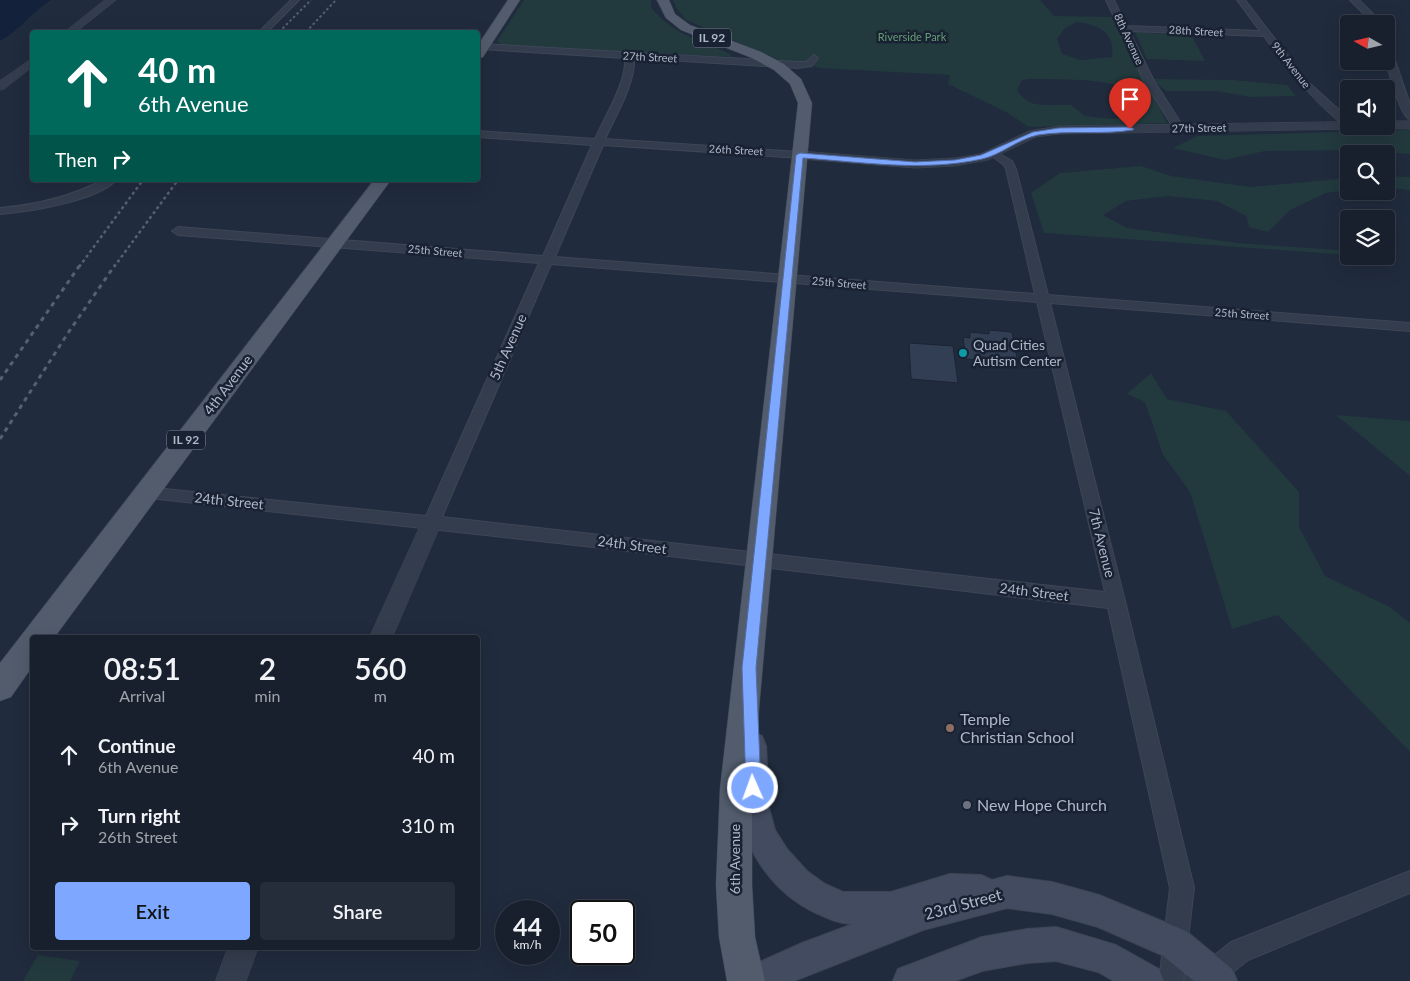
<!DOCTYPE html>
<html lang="en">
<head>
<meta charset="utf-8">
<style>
  :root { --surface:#18202e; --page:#252d3a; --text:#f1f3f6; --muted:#9fa3aa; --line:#363e4a; --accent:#7ea8ff }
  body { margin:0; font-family:Lato,sans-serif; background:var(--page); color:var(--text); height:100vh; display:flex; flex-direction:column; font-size:19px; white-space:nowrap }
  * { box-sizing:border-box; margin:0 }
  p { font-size:16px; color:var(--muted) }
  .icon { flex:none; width:28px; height:28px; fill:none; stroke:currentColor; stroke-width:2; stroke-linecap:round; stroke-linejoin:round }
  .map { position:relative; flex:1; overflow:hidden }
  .panel { position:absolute; left:30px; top:635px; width:450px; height:315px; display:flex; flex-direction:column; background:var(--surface); border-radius:5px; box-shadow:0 5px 20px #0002,0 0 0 1px var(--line) }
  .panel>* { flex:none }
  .guide { position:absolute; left:30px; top:30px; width:450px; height:152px; border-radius:5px; box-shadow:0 5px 20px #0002,0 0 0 1px var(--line); background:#00695c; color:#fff; overflow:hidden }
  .needle { width:32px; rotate:278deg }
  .controls { position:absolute; left:1340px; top:15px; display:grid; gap:10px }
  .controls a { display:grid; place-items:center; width:55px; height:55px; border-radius:5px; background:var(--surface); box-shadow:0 5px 20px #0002,0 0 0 1px var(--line); font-size:25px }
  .speed { position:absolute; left:495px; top:900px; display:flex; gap:10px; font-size:25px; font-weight:700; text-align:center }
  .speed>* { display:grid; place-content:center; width:65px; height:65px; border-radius:50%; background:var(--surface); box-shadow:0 5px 20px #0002,0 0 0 1px var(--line); line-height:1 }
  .speed small { font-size:12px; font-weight:400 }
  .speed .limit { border:2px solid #111; border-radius:8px; background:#fff; color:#111 }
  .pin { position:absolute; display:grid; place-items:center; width:42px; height:42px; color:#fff; margin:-51px -21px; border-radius:50% 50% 50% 0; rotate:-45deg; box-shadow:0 0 5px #0007 }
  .pin .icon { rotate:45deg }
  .me { position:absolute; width:55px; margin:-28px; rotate:358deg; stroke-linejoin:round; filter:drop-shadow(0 0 4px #0008) }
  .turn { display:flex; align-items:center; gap:18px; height:105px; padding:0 25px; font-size:22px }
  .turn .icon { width:65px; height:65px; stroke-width:2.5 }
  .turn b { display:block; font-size:35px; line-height:42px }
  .then { display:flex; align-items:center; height:48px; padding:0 25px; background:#0003; gap:10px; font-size:19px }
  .eta { display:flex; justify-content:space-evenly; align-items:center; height:85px; text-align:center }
  .eta b { font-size:30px; font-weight:600; line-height:35px }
  .cta { display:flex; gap:10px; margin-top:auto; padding:10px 25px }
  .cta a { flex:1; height:58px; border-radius:5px; background:var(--accent); color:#111; font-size:20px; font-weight:600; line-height:58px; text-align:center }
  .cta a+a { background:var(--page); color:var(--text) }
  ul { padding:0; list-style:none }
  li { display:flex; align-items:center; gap:15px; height:70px; padding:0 25px }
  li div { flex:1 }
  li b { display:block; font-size:19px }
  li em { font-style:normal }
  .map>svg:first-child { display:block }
  .green { fill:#22393e; fill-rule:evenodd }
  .water { fill:#13213b }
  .building { fill:#323e54; stroke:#1b2434 }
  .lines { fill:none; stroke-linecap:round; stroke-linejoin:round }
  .minor-casing { stroke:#3d4656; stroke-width:2 }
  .tertiary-casing { stroke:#3d4656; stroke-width:1 }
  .secondary-casing { stroke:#3d4656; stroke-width:2 }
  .primary-casing { stroke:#3d4656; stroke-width:1 }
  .minor { fill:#343d4d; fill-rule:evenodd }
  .tertiary { fill:#343d4d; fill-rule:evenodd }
  .secondary { fill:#424b60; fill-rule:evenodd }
  .primary { fill:#525c6d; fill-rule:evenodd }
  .rail-far2 { stroke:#566074; stroke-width:2; stroke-dasharray:2.5 2.5; stroke-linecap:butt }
  .rail-far1 { stroke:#566074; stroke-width:2.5; stroke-dasharray:3 3; stroke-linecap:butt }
  .rail { stroke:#566074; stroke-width:3; stroke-dasharray:4.5 4.5; stroke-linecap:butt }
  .route { fill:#7ea8ff; stroke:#526da6 }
  .culture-dot { fill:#0f9aa8; stroke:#192232; stroke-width:2 }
  .education-dot { fill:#8d6e63; stroke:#192232; stroke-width:2 }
  .worship-dot { fill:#6b7280; stroke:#192232; stroke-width:2 }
  .labels { text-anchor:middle; stroke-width:5; stroke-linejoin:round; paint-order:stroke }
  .far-street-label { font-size:11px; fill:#afb8c9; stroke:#192232 }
  .far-park-label { font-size:11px; fill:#649c74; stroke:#192232 }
  .shield { fill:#192232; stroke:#828b9c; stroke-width:1 }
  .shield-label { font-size:12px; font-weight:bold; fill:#afb8c9 }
  .poi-label { font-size:14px; fill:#afb8c9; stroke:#192232; text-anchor:start }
  .street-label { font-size:14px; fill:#afb8c9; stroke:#192232 }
  .near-poi-label { font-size:16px; fill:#afb8c9; stroke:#192232; text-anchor:start }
  .near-street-label { font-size:16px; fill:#afb8c9; stroke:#192232 }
</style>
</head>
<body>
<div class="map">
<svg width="1410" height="981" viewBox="0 0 1410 981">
  <rect width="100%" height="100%" fill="#202b3d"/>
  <!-- green -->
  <g class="green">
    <path d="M524 0H651V7C673 35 700 40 730 54L732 57 502 45 497 41Z"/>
    <path d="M673 0H1040L1054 16 1114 17 1167 123 1029 127 1006 112 948 84 950 75 819 68 806 62 781 61 686 20 677 9ZM1077 22C1099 25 1115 32 1112 57L1081 60 1062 54 1057 39 1064 29ZM1031 79C1068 80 1108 77 1142 94L1145 105 1136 116 1113 119 1085 116 1071 105C1050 103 1029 111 1017 90L1022 80Z"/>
    <path d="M1135 32 1192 36 1205 61 1147 59Z"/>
    <path d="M1152 79 1233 80 1287 85 1296 96 1251 97 1215 91H1166Z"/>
    <path d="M1410 130V154L1357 150 1265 151 1225 160 1173 148 1197 136Z"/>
    <path d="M1141 166 1171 176 1251 187 1349 178V190L1326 193 1290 210 1268 232 1249 227 1246 216 1217 201 1168 196 1126 201 1103 215 1127 228 1238 243 1349 251V255L1044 233 1031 193 1060 173Z"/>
    <path d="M1386 176 1410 177V191L1402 189 1386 188Z"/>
    <path d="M1151 373 1167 399 1226 411 1299 492V527L1325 576 1390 607 1410 623V752L1278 615 1232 629 1190 492 1163 455 1145 402 1127 394Z"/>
    <path d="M1336 415 1410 421V476Z"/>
    <path d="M38 955 80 961 70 981H23Z"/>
  </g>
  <!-- water -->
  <path class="water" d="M0 0H51C32 12 20 30 0 41Z"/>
  <!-- building -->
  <g class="building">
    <path d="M989 330 1012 332 1019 368 996 366V362L966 359 963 337 970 338V332L989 334Z"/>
    <path d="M909 343 953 346 958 383 911 379Z"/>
  </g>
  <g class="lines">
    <!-- minor casing -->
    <g class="minor-casing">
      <g id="minor">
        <path d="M291 0H299L267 32H259Z"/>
        <path d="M1106 0H1114L1126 26 1260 31 1237 0H1245L1307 81 1349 119V126H1352H1345C1313 101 1288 70 1264 36L1129 31 1154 81 1184 128 1183 130H1175L1144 81Z"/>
        <path d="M1350 0H1359L1383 24H1374Z"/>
        <path d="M1386 43 1390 46 1410 104V120C1401 117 1389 74 1387 63 1385 57 1386 50 1386 43Z"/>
        <path d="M483 44 798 62H806L814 55 818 58 812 66 798 68 634 58C636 82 615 117 605 139L800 152 805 155 800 158 603 145 555 257 1035 294 1006 169 1004 165 988 153 993 150 1012 161 1016 169 1048 295 1410 323V331L1050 303 1125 601 1194 888 1183 981H1159L1170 888 1108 608 593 547 140 497 138 493 140 489 146 487 426 516 539 263 178 235 172 231 178 227 543 256 592 145 478 137V131L595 139C605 116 627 82 625 58L480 49V45ZM551 264 1037 302 1105 592 442 517Z"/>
        <path d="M103 180H116C97 201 28 212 0 214V208C36 205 70 197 103 180Z"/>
        <path d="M1410 871V893L1248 960 1222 981H1184L1187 972 1202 965 1231 942Z"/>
      </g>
    </g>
    <!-- tertiary casing -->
    <g class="tertiary-casing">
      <g id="tertiary">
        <path d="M105 0H116L76 32H65Z"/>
        <path d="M32 59V67L4 89 0 90V81Z"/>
        <path d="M1386 121H1410V129L1382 128 1381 126H1386Z"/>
        <path d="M1349 122V126H1355L1353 129 1059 134 1036 137 988 160 955 166 915 168 800 159 794 155 800 151 915 160 955 158 980 154 1029 131 1059 126Z"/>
        <path d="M431 516 438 518 441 524 392 638H369L421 524 424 518Z"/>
        <path d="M228 948H258L246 981H216Z"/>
      </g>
    </g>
    <!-- secondary casing -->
    <g class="secondary-casing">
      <g id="secondary">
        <path d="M752 732 762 736 766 746 769 808 775 830 787 849 807 871 825 884 843 892H891L950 874 981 875 992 880 1007 876 1052 882 1099 895 1186 931 1232 969 1237 981H1194L1162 955 1098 927 1052 914 1007 908 923 930 794 981H739L744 969 802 943 853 924C839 924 829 919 816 913 775 894 746 854 739 809 738 799 739 788 738 778 738 763 736 750 742 736Z"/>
        <path d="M1056 927 1116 945 1159 969 1164 981H1114L1098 972 1056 961 1027 963 982 971 955 981H893L898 969 982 937 1027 929Z"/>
      </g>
    </g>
    <!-- primary casing -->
    <g class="primary-casing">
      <g id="primary">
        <path d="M508 0H520L483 57 478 58V45Z"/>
        <path d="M657 0H669L675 14 690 25 761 52 784 64 801 79 812 103 752 789V885L755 937 765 981H727L719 937 716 885 720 789 798 103 790 84 774 70 752 58 681 30 666 18Z"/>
        <path d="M374 180H391L54 638H32V667L11 697 0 701V663Z"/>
      </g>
    </g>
    <!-- minor -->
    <use href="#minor" class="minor"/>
    <!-- tertiary -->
    <use href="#tertiary" class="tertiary"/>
    <!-- secondary -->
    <use href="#secondary" class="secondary"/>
    <!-- primary -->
    <use href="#primary" class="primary"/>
    <!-- rail-far2 -->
    <g class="rail-far2">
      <path d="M279 32 311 0"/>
      <path d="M306 32 336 0"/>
    </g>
    <!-- rail-far1 -->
    <g class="rail-far1">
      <path d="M79 267 143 180"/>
      <path d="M114 267 178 180"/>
    </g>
    <!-- rail -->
    <g class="rail">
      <path d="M0 380 80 265"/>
      <path d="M0 439 68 333 115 265"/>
    </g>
  </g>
  <!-- route -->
  <path class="route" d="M1130 127 1134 129 1133 130C1102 135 1069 130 1038 135 1018 139 1001 155 982 159 923 172 862 162 803 158L756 668 761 788 759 793 753 795 748 793 746 788 742 668 796 155 800 153 915 162 955 160 981 155 1033 132 1059 128Z"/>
  <!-- markers -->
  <circle class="culture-dot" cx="963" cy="353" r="5"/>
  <circle class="education-dot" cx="950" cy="728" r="5"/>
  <circle class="worship-dot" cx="967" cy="805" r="5"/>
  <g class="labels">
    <!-- far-street labels -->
    <g class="far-street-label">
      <text transform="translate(1196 31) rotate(3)" y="4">28th Street</text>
      <text transform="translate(1129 39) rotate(65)" y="4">8th Avenue</text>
      <text transform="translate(650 57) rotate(3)" y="4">27th Street</text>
      <text transform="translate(1291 65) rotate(52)" y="4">9th Avenue</text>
      <text transform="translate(1199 128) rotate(-1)" y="4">27th Street</text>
      <text transform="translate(736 150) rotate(3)" y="4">26th Street</text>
      <text transform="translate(435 251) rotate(5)" y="4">25th Street</text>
      <text transform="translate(839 283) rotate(5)" y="4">25th Street</text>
      <text transform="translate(1242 314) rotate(4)" y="4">25th Street</text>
    </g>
    <!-- far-park labels -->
    <g class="far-park-label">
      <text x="912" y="41">Riverside Park</text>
    </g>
    <!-- shield labels -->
    <g class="shield">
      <rect x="693" y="28.5" width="38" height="19" rx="4"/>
      <rect x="167" y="430.5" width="38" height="19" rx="4"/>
    </g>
    <g class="shield-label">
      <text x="712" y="42">IL 92</text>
      <text x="186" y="444">IL 92</text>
    </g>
    <!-- poi labels -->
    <g class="poi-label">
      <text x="973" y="350">Quad Cities<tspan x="973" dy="16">Autism Center</tspan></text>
    </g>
    <!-- street labels -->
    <g class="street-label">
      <text transform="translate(508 347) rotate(-66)" y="5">5th Avenue</text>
      <text transform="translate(228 385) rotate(-53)" y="5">4th Avenue</text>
      <text transform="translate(229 501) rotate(6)" y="5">24th Street</text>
      <text transform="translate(1102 543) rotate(76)" y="5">7th Avenue</text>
      <text transform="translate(632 545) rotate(7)" y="5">24th Street</text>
      <text transform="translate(1034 592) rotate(7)" y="5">24th Street</text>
      <text transform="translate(735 859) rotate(-90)" y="5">6th Avenue</text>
    </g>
    <!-- near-poi labels -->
    <g class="near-poi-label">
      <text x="960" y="725">Temple<tspan x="960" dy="18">Christian School</tspan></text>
      <text x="977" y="811">New Hope Church</text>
    </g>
    <!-- near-street labels -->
    <g class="near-street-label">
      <text transform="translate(963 904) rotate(-15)" y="6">23rd Street</text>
    </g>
  </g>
</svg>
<div class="controls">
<a><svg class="needle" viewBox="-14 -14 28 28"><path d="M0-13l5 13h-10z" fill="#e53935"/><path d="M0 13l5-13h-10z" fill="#9fa3aa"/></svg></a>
<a><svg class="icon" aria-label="sound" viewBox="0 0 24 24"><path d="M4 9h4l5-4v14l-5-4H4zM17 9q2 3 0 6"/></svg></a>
<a><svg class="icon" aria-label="search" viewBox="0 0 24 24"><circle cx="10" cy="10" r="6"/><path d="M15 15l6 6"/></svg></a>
<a><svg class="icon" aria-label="layers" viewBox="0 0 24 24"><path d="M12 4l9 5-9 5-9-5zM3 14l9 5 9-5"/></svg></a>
</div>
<div class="speed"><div>44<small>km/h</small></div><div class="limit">50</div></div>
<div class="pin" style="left:1130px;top:129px;background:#d93025"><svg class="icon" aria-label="arrive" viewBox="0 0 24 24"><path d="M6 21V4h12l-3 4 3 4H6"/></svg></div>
<svg class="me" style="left:753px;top:788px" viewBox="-20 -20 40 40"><circle r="17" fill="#7ea8ff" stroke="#fff" stroke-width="3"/><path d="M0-11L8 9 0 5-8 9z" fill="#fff"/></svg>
<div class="guide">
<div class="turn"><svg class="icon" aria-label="ahead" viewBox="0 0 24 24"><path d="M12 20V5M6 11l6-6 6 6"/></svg><div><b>40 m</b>6th Avenue</div></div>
<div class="then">Then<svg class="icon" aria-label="right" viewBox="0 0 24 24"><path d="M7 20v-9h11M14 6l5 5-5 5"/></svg></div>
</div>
<section class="panel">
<div class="eta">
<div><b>08:51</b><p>Arrival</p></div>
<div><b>2</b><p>min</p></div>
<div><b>560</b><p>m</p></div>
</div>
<ul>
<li><svg class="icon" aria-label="ahead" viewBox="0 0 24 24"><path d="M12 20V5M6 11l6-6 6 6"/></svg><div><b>Continue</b><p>6th Avenue</p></div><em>40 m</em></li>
<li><svg class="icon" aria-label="right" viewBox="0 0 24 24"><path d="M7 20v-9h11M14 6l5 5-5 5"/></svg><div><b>Turn right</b><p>26th Street</p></div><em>310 m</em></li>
</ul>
<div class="cta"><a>Exit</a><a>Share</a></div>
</section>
</div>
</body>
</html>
